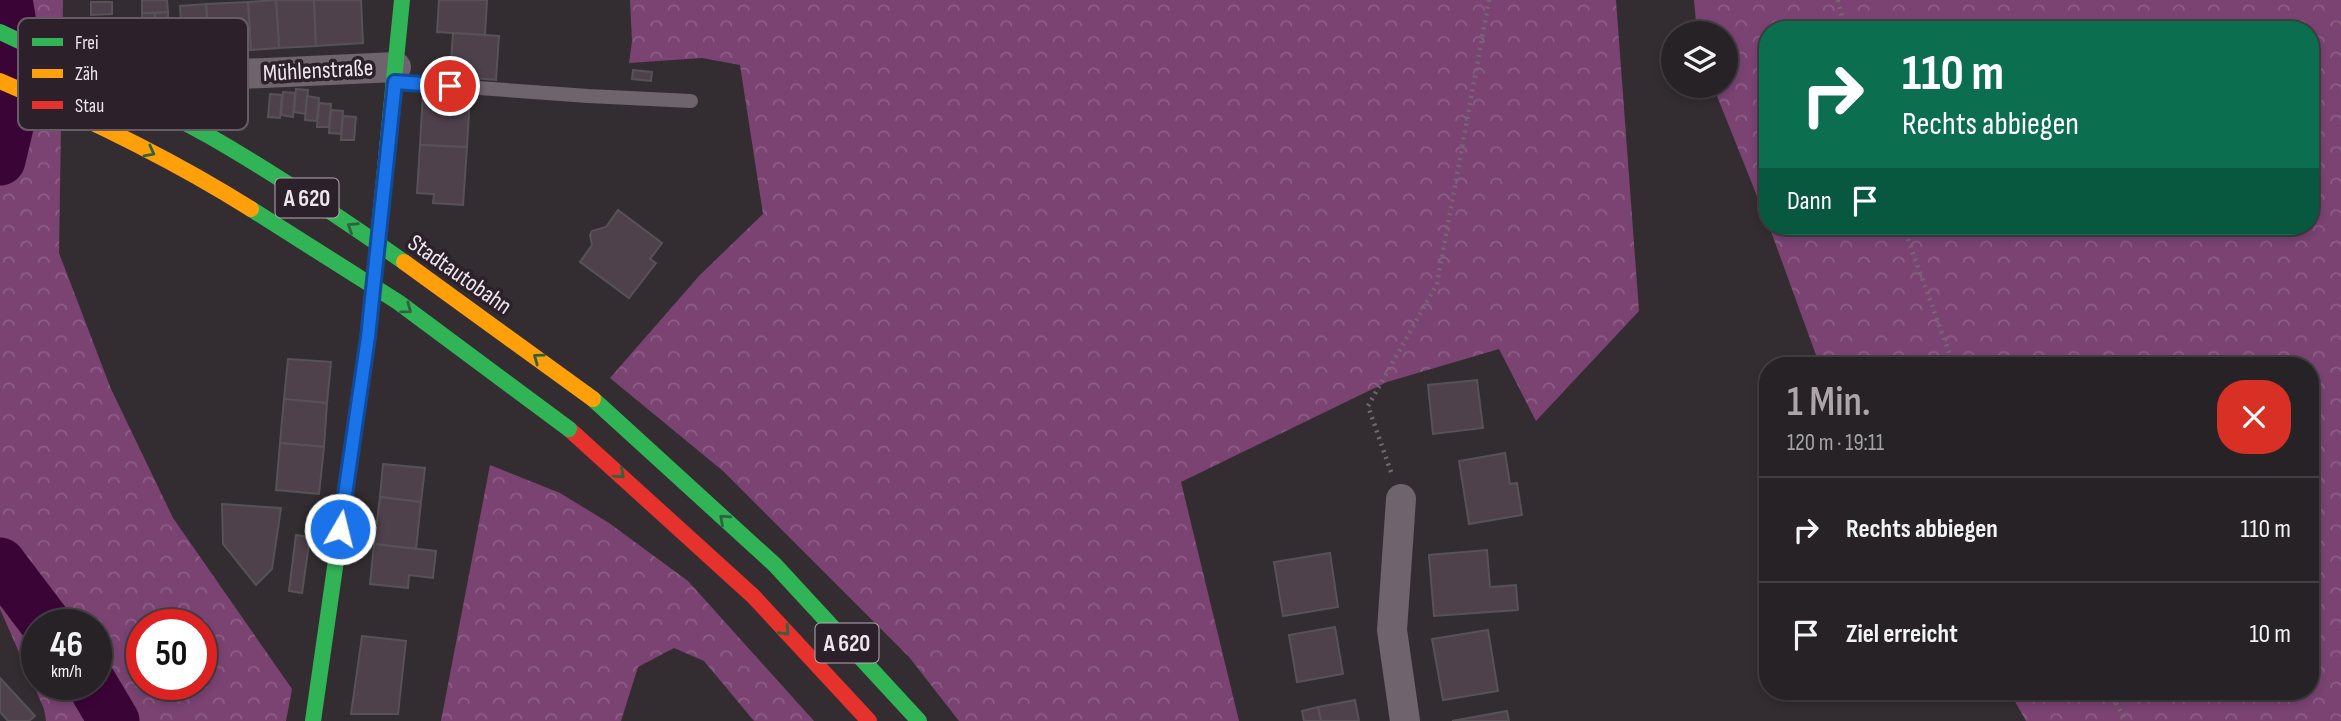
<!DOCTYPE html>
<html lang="de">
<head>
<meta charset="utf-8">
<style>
  :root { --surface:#262226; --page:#322f32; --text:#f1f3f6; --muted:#a4a4a7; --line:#423f43; --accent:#ada5ab }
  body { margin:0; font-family:"Sofia Sans Condensed",sans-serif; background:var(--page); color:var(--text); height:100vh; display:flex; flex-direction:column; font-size:26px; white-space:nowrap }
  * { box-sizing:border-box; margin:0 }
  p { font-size:23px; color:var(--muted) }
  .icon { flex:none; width:38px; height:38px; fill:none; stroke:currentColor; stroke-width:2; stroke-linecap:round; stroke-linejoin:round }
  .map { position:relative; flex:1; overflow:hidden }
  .drawer { position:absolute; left:1759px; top:357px; width:560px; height:343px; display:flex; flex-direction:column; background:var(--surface); border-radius:28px; box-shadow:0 4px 10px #0003,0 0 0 2px var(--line) }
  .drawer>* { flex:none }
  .banner { position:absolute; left:1759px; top:21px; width:560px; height:214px; border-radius:28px; box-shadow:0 4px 10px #0003,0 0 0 2px var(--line); background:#0b6e4f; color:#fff; overflow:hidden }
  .fabs { position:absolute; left:1661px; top:21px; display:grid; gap:14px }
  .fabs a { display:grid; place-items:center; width:77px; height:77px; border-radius:50%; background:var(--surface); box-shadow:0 4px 10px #0003,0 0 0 2px var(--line); font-size:35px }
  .speed { position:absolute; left:21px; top:609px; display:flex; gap:14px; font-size:35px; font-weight:700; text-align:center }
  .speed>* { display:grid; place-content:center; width:91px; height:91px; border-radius:50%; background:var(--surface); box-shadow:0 4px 10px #0003,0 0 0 2px var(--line); line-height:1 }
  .speed small { font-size:18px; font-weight:400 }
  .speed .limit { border:10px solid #d22; background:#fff; color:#111 }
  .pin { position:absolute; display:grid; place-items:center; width:60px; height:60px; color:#fff; margin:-30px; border:4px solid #fff; border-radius:50%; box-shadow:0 2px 7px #0007 }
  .me { position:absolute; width:77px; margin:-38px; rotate:8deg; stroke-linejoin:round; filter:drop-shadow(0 0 5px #0008) }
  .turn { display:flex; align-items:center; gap:24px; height:147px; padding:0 28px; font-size:32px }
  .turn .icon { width:91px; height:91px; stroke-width:2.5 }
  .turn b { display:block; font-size:49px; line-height:60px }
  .then { display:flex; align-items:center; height:66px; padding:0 28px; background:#0003; gap:14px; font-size:26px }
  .round { display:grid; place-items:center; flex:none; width:74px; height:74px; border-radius:28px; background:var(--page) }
  .headline { display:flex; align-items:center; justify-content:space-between; height:119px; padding:0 28px }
  h1 { font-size:42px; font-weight:600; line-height:52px; color:var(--accent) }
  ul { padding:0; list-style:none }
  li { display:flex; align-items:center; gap:21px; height:105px; padding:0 28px; border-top:2px solid var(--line) }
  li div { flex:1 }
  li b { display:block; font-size:26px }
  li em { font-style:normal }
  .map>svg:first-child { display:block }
  .forest { fill:url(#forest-crowns); fill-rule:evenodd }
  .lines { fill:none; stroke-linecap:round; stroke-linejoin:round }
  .river { stroke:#3a0436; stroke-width:51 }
  .building { fill:#4e414c; stroke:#575256; stroke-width:2 }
  .path { stroke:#736971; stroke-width:4.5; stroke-dasharray:2 5; stroke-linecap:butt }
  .lane { stroke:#6f636e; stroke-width:14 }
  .street { stroke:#6f636e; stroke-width:30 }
  .fast { stroke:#30b455; stroke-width:16 }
  .jam { stroke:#e5322d; stroke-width:16 }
  .fast-bridge { stroke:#30b455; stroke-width:16 }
  .slow-bridge { stroke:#ff9f0a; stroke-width:16 }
  .oneway { stroke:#2e633d }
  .route-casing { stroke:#114b97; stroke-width:18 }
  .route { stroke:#1a73e8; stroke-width:12 }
  .labels { text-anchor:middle; stroke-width:7; stroke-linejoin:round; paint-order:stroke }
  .shield { fill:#2c212a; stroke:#b4abb2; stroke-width:2 }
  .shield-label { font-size:23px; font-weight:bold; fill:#eee6ec }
  .street-label { font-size:24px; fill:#eee6ec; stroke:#2c212a }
  .key { fill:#2c212a; stroke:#665c64; stroke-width:2 }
  .key-label { font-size:19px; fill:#eee6ec }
</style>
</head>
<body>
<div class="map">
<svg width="2341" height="721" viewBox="0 0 2341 721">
  <defs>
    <pattern id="forest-crowns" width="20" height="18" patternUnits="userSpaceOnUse" patternTransform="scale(1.75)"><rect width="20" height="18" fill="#7a4372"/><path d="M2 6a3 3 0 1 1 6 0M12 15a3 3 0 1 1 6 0" fill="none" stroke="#8d5e86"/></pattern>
  </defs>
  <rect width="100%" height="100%" fill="#332d32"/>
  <!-- forest -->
  <g class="forest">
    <path d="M0 0H63L59 253 111 389 173 518 292 689 286 721H46L44 709 0 609ZM37 625H96V684H37ZM142 625H201V684H142Z"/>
    <path d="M630 0H1616L1639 311 1536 421 1499 349 1387 382 1181 482 1239 721H959L909 657 723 471 610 378 699 276 763 214 740 65 702 58 629 63 632 41Z"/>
    <path d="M1694 0H2341V721H2026L2009 691H2310V366H1820L1769 226H2310V30H1768L1767 221 1713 86H1726V33H1697Z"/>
    <path d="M490 465 560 493 609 523 688 581 814 721H754L704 661 674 648 638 667 621 721H441Z"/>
  </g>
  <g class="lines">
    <!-- river -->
    <g class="river">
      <path d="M0 160 16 93 18 64 7 0"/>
      <path d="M0 563 47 625"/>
      <path d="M92 684 114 721"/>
    </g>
  </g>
  <!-- building -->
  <g class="building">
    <path d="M142 0H167L168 12 142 13Z"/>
    <path d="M276 0H314L316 46 279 48Z"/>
    <path d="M276 0 279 48 251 50 248 2Z"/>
    <path d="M314 0H361L363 43 316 46Z"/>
    <path d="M439 0H487L485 35 437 32Z"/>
    <path d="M91 2H112V14L91 15Z"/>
    <path d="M248 2 251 50 209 52 206 4Z"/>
    <path d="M206 4 209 52 183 54 180 6Z"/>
    <path d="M168 12V36L155 37V13Z"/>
    <path d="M142 13H155V37H143Z"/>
    <path d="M453 33 499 36 496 80 450 76Z"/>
    <path d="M633 70 652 72 651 81 632 79Z"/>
    <path d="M296 89 308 90 306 114 294 112Z"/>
    <path d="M283 92 295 93 293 117 281 115Z"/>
    <path d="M423 93 470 96 467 147 420 145Z"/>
    <path d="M270 94 282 95 280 118 268 117Z"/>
    <path d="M307 96 319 98 317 121 305 120Z"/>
    <path d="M319 103 331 104 329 127H317Z"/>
    <path d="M331 110 343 111 341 134 329 133Z"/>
    <path d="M343 116 356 117 354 140H341Z"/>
    <path d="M420 145 467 147 463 205 433 203 434 194 417 193Z"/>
    <path d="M618 210 662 243 650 259 656 263 629 298 580 262 592 245 590 235 592 231 606 227Z"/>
    <path d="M288 359 331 362 327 403 284 399Z"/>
    <path d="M1477 380 1483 428 1433 434 1428 385Z"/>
    <path d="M284 399 327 403 324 447 280 443Z"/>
    <path d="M280 443 324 447 319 494 276 490Z"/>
    <path d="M1505 453 1510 484 1517 483 1522 515 1469 524 1459 461Z"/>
    <path d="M383 464 425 468 421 502 380 497Z"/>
    <path d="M380 497 421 502 416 549 374 544Z"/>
    <path d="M222 504 281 508 272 569 256 585 223 544Z"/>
    <path d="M296 535 310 537 302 593 289 591Z"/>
    <path d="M374 544 436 551 433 578 409 575 408 588 370 584Z"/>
    <path d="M1487 550 1490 587 1516 585 1518 610 1434 616 1429 555Z"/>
    <path d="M1330 553 1338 607 1283 616 1274 562Z"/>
    <path d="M1335 627 1343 674 1297 682 1289 635Z"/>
    <path d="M1488 630 1498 691 1443 700 1432 639Z"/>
    <path d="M362 636 406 641 398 714H351Z"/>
    <path d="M0 678 35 716 29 721H8L0 712Z"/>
    <path d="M1355 700 1359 721H1321L1318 707Z"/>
    <path d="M1318 707 1321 721H1304L1302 711Z"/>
    <path d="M1507 711 1509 721H1452Z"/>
  </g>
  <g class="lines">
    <!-- path -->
    <g class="path">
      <path d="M1838 0 1845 30"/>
      <path d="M1903 226 1954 366"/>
      <path d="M1391 472 1368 406 1437 284 1489 0"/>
      <path d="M2109 691 2126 721"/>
    </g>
    <!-- lane -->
    <path class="lane" d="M395 82 588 96 691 101"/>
    <!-- street -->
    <g class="street">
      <path d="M73 92 175 77 396 67"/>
      <path d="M1401 499 1392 630 1405 721"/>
    </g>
    <!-- fast -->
    <g class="fast">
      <path d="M593 399 775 565 919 721"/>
      <path d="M313 721 368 337 402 0"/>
    </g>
    <!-- jam -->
    <path class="jam" d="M569 429 753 596 869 721"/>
    <!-- fast-bridge -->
    <g class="fast-bridge">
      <path d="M0 32C71 65 142 99 211 137 277 175 341 218 404 262"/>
      <path d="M251 209 398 302 569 429"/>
    </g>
    <!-- slow-bridge -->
    <g class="slow-bridge">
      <path d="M0 81C87 118 172 159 251 209"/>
      <path d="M404 262 593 399"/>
    </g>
  </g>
  <!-- one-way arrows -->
  <defs><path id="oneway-chevron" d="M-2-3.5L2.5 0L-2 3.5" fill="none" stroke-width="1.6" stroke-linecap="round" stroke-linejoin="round" transform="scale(1.75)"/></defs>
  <g class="oneway">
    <use href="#oneway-chevron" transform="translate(150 152) rotate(28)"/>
    <use href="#oneway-chevron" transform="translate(352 227) rotate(-147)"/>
    <use href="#oneway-chevron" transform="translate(407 309) rotate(36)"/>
    <use href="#oneway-chevron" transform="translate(538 358) rotate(-144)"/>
    <use href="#oneway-chevron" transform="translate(620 474) rotate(42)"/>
    <use href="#oneway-chevron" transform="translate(724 519) rotate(-138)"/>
    <use href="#oneway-chevron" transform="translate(785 631) rotate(47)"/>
  </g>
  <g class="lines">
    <!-- route casing -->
    <g class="route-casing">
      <path id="route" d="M340 529 368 337 395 82 450 86"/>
    </g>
    <!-- route -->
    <use href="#route" class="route"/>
  </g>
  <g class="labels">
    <!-- shield labels -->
    <g class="shield">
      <rect x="275.5" y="178.5" width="63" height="39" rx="5"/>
      <rect x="815.5" y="623.5" width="63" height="39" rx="5"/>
    </g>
    <g class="shield-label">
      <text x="307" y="206">A 620</text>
      <text x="847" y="651">A 620</text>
    </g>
    <!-- street labels -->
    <g class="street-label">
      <text transform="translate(318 70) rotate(-3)" y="8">Mühlenstraße</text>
      <text transform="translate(460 274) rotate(35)" y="8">Stadtautobahn</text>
    </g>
  </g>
  <!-- legend -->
  <rect x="18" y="18" width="230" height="112" rx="10" class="key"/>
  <rect x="32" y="38" width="31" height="8" fill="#30b455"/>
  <rect x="32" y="69" width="31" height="9" fill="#ff9f0a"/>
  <rect x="32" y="101" width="31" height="8" fill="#e5322d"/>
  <g class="key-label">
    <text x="75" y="49">Frei</text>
    <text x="75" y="80">Zäh</text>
    <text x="75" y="112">Stau</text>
  </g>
</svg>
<div class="fabs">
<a><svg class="icon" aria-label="layers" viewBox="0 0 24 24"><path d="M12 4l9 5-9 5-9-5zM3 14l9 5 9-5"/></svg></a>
</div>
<div class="speed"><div>46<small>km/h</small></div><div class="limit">50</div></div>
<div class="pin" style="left:450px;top:86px;background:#d93025"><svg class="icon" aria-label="arrive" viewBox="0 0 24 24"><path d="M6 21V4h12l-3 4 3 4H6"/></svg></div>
<svg class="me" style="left:340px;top:529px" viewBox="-20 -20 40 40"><circle r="17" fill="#1a73e8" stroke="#fff" stroke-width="3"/><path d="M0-11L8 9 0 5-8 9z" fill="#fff"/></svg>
<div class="banner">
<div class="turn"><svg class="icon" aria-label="right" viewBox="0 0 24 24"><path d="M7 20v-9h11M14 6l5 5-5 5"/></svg><div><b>110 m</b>Rechts abbiegen</div></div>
<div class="then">Dann<svg class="icon" aria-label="arrive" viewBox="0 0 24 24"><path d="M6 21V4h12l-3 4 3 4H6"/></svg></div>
</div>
<section class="drawer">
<div class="headline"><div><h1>1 Min.</h1><p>120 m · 19:11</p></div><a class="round" style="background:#d93025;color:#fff"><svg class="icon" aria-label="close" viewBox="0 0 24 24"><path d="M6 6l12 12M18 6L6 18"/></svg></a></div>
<ul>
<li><svg class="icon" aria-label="right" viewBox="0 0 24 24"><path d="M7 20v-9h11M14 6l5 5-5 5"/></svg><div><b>Rechts abbiegen</b></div><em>110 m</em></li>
<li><svg class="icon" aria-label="arrive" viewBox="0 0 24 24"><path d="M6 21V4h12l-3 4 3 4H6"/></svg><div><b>Ziel erreicht</b></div><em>10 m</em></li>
</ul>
</section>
</div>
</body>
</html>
